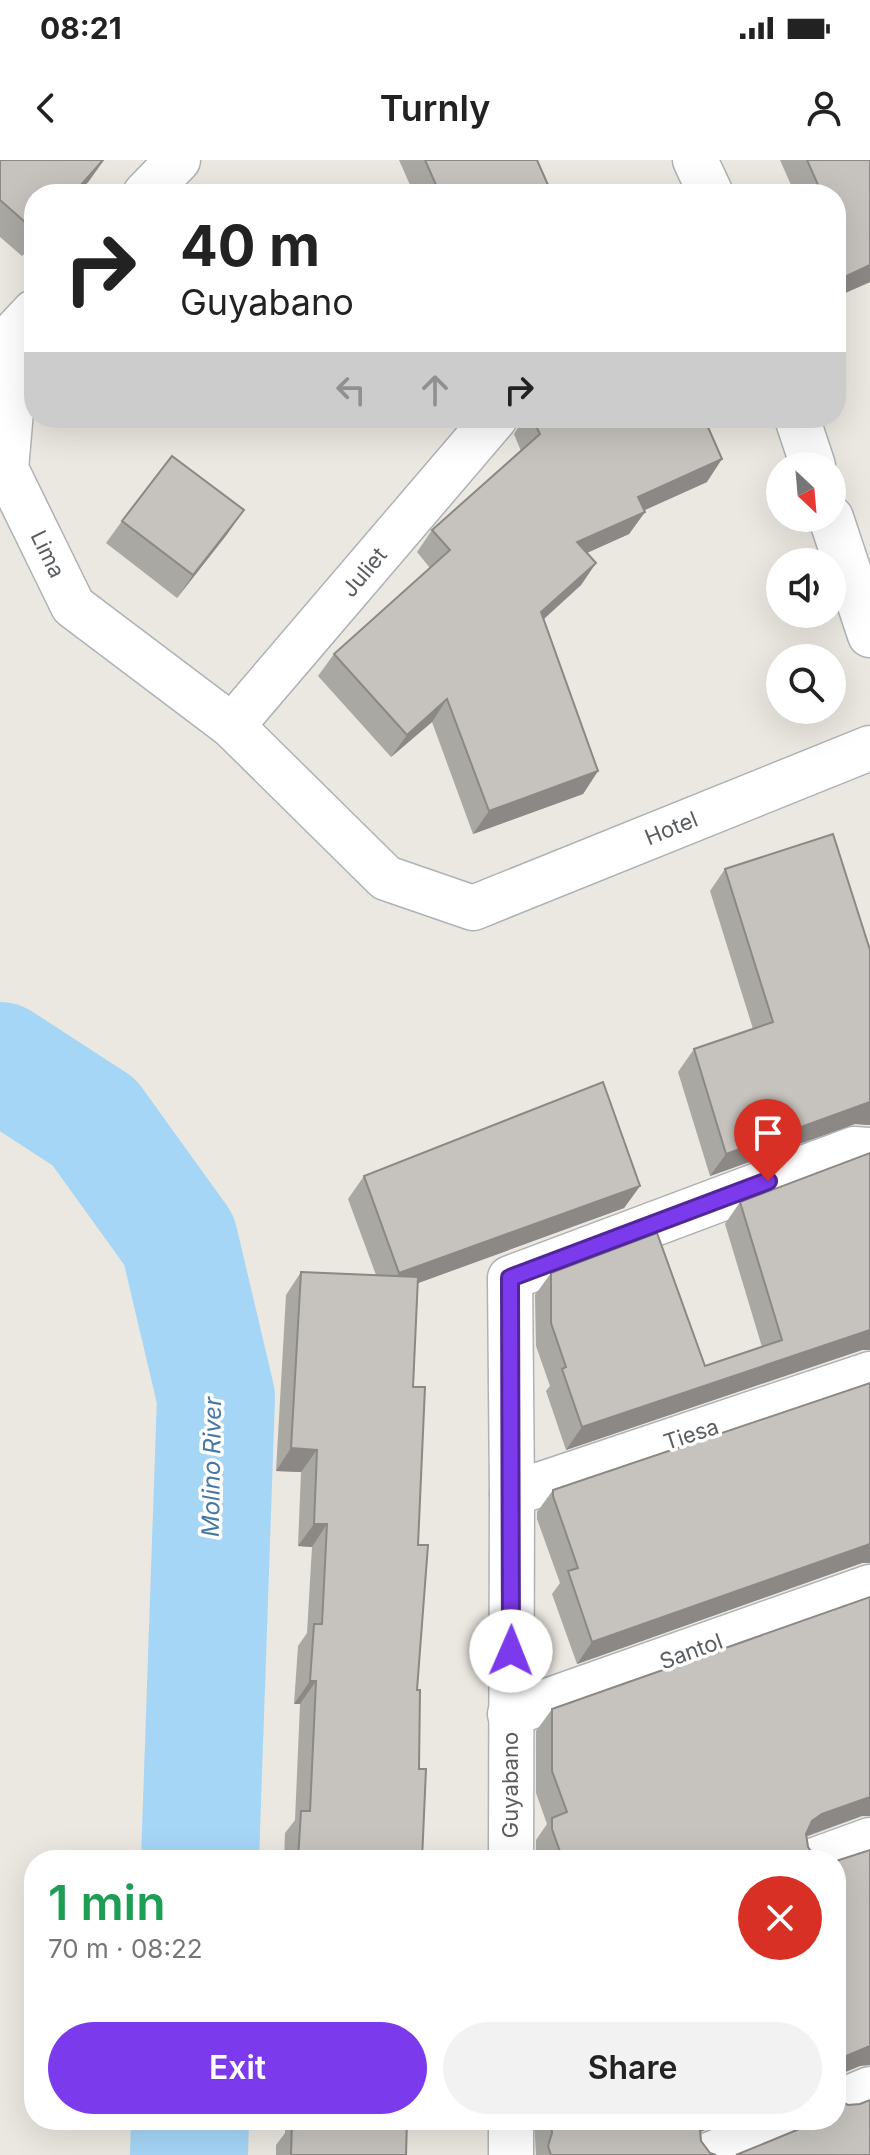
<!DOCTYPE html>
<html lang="en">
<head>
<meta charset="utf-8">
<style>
  :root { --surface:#fff; --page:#f2f2f2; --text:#222; --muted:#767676; --accent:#7c3aed }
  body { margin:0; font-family:Inter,sans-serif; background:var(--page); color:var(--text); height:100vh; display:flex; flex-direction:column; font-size:30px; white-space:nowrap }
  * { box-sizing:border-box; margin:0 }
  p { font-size:26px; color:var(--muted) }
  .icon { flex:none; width:44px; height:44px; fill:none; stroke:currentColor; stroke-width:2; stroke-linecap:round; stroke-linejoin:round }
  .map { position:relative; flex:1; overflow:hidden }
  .panel { position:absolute; left:24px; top:1690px; width:822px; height:280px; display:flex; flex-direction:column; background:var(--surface); border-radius:32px; box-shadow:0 8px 32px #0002 }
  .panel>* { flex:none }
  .guide { position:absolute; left:24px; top:24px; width:822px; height:244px; border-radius:32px; box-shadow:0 8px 32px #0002; background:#fff; color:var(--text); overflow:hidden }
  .needle { width:52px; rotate:154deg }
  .fabs { position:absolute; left:766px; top:292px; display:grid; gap:16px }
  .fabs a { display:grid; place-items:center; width:80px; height:80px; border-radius:50%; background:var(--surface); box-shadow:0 8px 32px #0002; font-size:40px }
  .pin { position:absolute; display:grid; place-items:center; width:68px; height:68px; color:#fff; margin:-82px -34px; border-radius:50% 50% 50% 0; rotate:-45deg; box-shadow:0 0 8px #0007 }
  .pin .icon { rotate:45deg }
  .me { position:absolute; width:88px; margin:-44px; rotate:1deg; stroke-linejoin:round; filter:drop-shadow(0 0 6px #0008) }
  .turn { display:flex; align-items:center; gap:28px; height:168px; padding:0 24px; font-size:36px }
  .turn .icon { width:104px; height:104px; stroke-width:2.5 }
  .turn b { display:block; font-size:56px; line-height:68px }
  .lanes { display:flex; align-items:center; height:76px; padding:0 24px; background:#0003; justify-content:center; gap:40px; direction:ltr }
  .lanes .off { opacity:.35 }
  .round { display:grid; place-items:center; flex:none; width:84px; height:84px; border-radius:42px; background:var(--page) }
  .overview { display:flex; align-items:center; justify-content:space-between; height:136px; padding:0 24px }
  h1 { font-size:48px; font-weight:600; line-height:60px; color:#1e9e55 }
  .button { display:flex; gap:16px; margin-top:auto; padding:16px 24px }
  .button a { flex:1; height:92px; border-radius:48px; background:var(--accent); color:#fff; font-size:32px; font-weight:600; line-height:92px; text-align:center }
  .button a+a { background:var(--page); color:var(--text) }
  .status { display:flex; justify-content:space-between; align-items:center; height:56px; padding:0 40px; background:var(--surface); direction:ltr }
  .status svg { height:22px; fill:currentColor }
  header { display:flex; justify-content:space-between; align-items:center; height:104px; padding:0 24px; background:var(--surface); font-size:36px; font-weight:600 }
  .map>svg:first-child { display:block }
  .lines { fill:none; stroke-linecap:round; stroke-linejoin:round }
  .river { stroke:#a6d6f6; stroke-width:118 }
  .street-casing { stroke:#afb2b5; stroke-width:47 }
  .street { stroke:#fff; stroke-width:44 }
  .wall { fill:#aaa8a3 }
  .shaded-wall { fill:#8b8885 }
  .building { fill:#c6c3be; stroke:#8b8885; stroke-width:2 }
  .route-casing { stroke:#51269a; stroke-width:20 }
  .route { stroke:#7c3aed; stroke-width:14 }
  .labels { text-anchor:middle; stroke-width:7; stroke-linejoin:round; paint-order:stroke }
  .street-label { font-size:22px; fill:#5a5d60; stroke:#fff }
  .water-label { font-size:24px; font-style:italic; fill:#4678a6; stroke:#fff }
</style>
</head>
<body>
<div class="status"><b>08:21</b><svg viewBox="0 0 49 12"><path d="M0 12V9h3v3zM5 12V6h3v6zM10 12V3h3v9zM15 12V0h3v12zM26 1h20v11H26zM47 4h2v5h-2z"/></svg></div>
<header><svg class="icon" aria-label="back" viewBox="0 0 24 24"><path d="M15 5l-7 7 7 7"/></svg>Turnly<svg class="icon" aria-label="person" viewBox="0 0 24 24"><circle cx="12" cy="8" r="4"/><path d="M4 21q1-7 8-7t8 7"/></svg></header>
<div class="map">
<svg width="870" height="1995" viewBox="0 0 870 1995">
  <rect width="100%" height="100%" fill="#ebe8e1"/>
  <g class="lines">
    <!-- river -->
    <g class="river">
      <path d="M0 901 94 962 179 1080 216 1237 200 1700"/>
      <path d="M189 1995 190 1960"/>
    </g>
    <!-- street casing -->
    <g class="street-casing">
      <g id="street">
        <path d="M695 0 711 34"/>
        <path d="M145 34 178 0"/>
        <path d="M34 152 18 169 6 309 73 446 232 566 386 718 473 748 870 588"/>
        <path d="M797 258 813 306"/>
        <path d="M831 358 870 475"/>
        <path d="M232 566 495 258"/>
        <path d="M512 1334 870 1214"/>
        <path d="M510 1554 870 1427"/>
        <path d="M511 1700 512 1334 510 1118 854 989 870 990"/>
        <path d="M815 1700 870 1680"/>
        <path d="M836 1943 870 1929"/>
        <path d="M511 1960V1995"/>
        <path d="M709 1995 795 1960"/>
      </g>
    </g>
    <!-- street -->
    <use href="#street" class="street"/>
  </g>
  <!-- wall -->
  <g class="wall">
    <path d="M0 0 89 21 77 34H34V83L22 96 0 77Z"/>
    <path d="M399 0H537L552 34H414Z"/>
    <path d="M780 0H870V122L836 137V34H795Z"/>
    <path d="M524 258H704L707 322 644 350 645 352 629 374 587 393 596 403 581 425 544 459 598 611 583 634 473 674 432 562 391 597 318 516 334 494 430 408 417 392 432 370 521 291 514 274Z"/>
    <path d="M122 361 228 373 177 438 106 383Z"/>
    <path d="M725 709 870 790V965L855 964 710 1016 678 912 694 889 753 869 710 731Z"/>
    <path d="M870 993V1190H862L566 1290 546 1231 550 1226 536 1186 535 1135 551 1113 705 1206 762 1187 725 1064 740 1042Z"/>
    <path d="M364 1016 640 1026 624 1048 417 1123 413 1227 418 1385 417 1530 422 1700H284L285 1673 295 1660 300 1544H294L298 1486 307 1473 312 1387 298 1386 301 1312 276 1311 286 1135 301 1112 376 1115 348 1039Z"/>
    <path d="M553 1330 862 1403 577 1504 552 1434 560 1423 537 1359V1352Z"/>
    <path d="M552 1549 862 1656 806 1677 808 1687 814 1696 822 1700H539L536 1691V1680L547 1664 536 1633V1571Z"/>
    <path d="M285 1960H413L407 1969 406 1995H276V1985L285 1973Z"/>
    <path d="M534 1960H729L700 1972 701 1981 710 1993 716 1995H536Z"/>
  </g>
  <!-- shaded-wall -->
  <g class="shaded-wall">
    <path d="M104 0 89 21 77 34H73Z"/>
    <path d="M34 79V83L22 96Z"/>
    <path d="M870 105V122L836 137V121Z"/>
    <path d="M722 299 707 322 623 360 638 337Z"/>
    <path d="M244 350 228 373 177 438 193 415Z"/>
    <path d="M645 352 629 374 562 404 577 382Z"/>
    <path d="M596 403 581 425 526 475 541 452Z"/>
    <path d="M447 539 432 562 391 597 407 575Z"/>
    <path d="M598 611 583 634 473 674 489 651Z"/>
    <path d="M870 942V965L855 964 710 1016 726 994Z"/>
    <path d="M640 1026 624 1048 383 1136 399 1113Z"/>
    <path d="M870 1170V1190H862L566 1290 582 1267Z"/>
    <path d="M291 1288 317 1290 301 1312 276 1311Z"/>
    <path d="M314 1364H327L312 1387 298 1386Z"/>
    <path d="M870 1384V1403H862L577 1504 592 1482Z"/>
    <path d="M310 1521H316L300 1544H294Z"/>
    <path d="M870 1637V1656H862L806 1676 796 1683 812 1661 822 1654Z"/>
    <path d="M870 1886V1905L860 1906 836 1916V1902L841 1898Z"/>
    <path d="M400 1960H413L404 1973Z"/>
    <path d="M703 1960H729L700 1972Z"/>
  </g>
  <!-- building -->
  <g class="building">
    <path d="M0 0H103L73 34H34V70L0 40Z"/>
    <path d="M425 0H537L552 34H440Z"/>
    <path d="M807 0H870V105L836 121V34H822Z"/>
    <path d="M532 258H704L722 299 638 337 645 352 577 382 596 403 541 452 598 611 489 651 447 539 407 575 334 494 450 390 432 370 540 274Z"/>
    <path d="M172 296 244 350 193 415 122 361Z"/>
    <path d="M833 674 870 790V942L726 994 694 889 773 862 725 709Z"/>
    <path d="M603 922 640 1026 399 1113 364 1016Z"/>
    <path d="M870 993V1170L582 1267 562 1209 566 1207 551 1163V1113L657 1073 705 1206 782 1180 740 1042Z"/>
    <path d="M301 1112 418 1117 413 1227H425L418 1385H428L417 1530H420L419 1609H426L422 1700H298L301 1651H310L316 1521H310L314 1464H322L327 1364H314L317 1290 291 1288Z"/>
    <path d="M870 1223V1384L592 1482 568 1411 578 1408 553 1336V1330Z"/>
    <path d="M870 1437V1637L822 1654 812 1661 806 1674 808 1687 814 1696 822 1700H563L552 1669V1658L567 1652 552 1611V1549Z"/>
    <path d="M870 1690V1886L841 1898 836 1902V1701Z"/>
    <path d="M836 1939 848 1945 860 1944 870 1940V1995H736L821 1960H836Z"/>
    <path d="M300 1960H407L406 1995H291L292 1963H300Z"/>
    <path d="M551 1960H704L700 1970 701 1981 710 1993 716 1995H551L548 1986 552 1973Z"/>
  </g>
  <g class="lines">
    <!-- route casing -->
    <g class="route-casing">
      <path id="route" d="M511 1491 510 1118 768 1021"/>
    </g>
    <!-- route -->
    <use href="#route" class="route"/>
  </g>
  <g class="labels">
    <!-- street labels -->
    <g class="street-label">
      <text transform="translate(48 394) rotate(64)" y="8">Lima</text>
      <text transform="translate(364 412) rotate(-50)" y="8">Juliet</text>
      <text transform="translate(671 668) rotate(-22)" y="8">Hotel</text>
      <text transform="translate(691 1274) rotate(-18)" y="8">Tiesa</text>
      <text transform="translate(691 1491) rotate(-20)" y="8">Santol</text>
      <text transform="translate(510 1625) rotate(-90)" y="8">Guyabano</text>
    </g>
    <!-- water labels -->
    <g class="water-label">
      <text transform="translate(212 1307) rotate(-89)" y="8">Molino River</text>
    </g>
  </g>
</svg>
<div class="fabs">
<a><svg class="needle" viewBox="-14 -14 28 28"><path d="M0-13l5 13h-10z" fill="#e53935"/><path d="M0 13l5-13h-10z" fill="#767676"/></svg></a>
<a><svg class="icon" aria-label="sound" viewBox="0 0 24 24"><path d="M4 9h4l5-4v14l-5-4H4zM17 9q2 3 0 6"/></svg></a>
<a><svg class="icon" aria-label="search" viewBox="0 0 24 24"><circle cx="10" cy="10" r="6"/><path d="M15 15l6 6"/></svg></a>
</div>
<div class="pin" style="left:768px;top:1021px;background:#d93025"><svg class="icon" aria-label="arrive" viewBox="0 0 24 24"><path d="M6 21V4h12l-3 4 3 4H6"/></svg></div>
<svg class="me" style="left:511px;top:1491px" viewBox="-20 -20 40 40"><circle r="19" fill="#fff"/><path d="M0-13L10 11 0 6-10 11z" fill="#7c3aed"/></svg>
<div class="guide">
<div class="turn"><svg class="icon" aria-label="right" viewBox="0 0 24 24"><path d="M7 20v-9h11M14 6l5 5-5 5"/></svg><div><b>40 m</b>Guyabano</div></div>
<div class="lanes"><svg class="icon off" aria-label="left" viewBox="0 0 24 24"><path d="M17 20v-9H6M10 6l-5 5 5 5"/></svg><svg class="icon off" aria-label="ahead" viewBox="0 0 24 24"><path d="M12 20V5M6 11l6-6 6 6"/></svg><svg class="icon" aria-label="right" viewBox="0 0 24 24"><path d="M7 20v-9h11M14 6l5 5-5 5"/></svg></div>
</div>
<section class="panel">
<div class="overview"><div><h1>1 min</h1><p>70 m · 08:22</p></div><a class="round" style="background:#d93025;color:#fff"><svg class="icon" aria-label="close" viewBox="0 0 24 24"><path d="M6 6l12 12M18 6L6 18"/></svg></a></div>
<div class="button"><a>Exit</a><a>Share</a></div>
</section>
</div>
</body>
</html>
